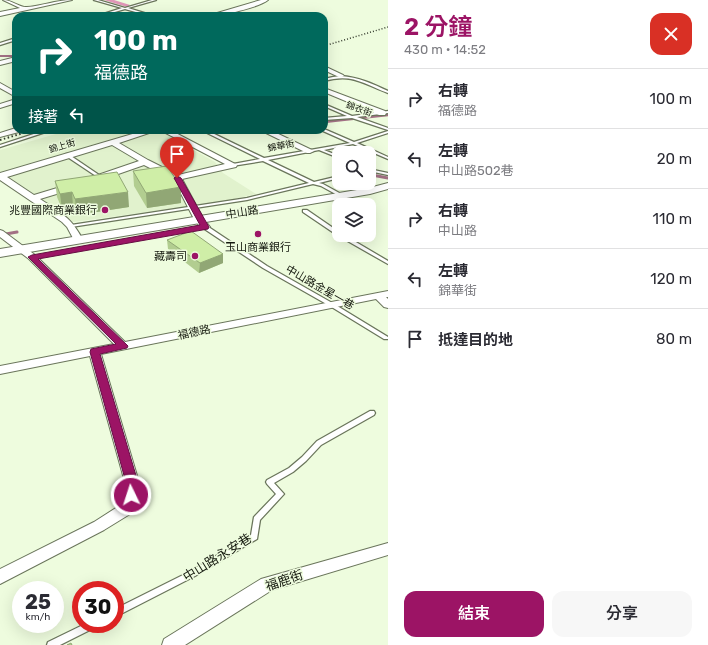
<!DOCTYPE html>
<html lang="zh-TW">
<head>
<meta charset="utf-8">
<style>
  :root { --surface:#fff; --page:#f7f7f7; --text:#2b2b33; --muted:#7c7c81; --line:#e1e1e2; --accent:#9c1465 }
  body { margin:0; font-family:Rubik,"Noto Sans TC",sans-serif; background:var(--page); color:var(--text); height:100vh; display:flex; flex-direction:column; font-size:15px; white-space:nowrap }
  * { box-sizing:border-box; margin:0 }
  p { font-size:13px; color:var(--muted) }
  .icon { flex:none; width:22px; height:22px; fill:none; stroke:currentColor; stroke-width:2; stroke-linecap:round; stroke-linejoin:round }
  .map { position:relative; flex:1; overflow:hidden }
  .drawer { display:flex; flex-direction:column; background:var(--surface); width:320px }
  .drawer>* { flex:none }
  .banner { position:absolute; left:12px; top:12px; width:316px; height:122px; border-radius:12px; box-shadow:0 4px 16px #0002; background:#00695c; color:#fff; overflow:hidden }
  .buttons { position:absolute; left:332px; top:146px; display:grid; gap:8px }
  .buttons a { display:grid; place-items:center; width:44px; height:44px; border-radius:8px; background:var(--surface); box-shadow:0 4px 16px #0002; font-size:20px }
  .speed { position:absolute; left:12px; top:581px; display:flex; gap:8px; font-size:20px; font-weight:700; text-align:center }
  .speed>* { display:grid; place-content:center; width:52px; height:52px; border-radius:50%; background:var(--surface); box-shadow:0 4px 16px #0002; line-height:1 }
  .speed small { font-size:10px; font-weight:400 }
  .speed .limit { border:6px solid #d22; background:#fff; color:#111 }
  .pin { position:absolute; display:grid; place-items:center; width:34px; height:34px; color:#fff; margin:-41px -17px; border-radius:50% 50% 50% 0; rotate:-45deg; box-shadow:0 0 4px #0007 }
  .pin .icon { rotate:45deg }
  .me { position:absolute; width:44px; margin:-22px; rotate:356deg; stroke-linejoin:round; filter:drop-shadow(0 0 3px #0008) }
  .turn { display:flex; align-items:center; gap:14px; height:84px; padding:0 16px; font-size:18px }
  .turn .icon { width:52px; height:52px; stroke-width:2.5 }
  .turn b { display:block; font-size:28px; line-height:34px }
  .then { display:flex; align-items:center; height:38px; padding:0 16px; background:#0003; gap:8px; font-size:15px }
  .round { display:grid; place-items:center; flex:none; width:42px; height:42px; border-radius:12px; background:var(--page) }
  .summary { display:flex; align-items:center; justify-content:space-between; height:68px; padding:0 16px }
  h1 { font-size:24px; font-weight:600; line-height:30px; color:var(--accent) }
  .cta { display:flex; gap:8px; margin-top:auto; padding:8px 16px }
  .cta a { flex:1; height:46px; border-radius:12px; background:var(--accent); color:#fff; font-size:16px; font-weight:600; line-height:46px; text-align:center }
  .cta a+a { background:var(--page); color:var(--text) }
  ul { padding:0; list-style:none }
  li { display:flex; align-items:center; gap:12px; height:60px; padding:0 16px; border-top:1px solid var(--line) }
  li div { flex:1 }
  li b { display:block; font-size:15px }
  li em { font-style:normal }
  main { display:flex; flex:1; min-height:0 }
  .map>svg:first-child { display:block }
  .built { fill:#e1f2cd }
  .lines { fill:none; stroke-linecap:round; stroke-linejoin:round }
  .stream-far2 { stroke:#a27084; stroke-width:2 }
  .stream-far1 { stroke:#a27084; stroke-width:2.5 }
  .stream { stroke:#a27084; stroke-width:3 }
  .canal { fill:#df96b7; fill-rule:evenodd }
  .service-casing { stroke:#6a755b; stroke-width:2.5 }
  .minor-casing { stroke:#6a755b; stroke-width:2 }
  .tertiary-casing { stroke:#6a755b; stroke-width:2 }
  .service { fill:#fff; fill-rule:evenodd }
  .minor { fill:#fff; fill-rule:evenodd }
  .tertiary { fill:#fff; fill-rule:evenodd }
  .rail-far1 { stroke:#33392c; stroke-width:1.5; stroke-dasharray:1 2; stroke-linecap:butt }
  .rail { stroke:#33392c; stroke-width:2; stroke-dasharray:1.5 2.5; stroke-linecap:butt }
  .wall { fill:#b2cd90 }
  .shaded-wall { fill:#91a775 }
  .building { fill:#cfeea7; stroke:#91a775 }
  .route { fill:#9c1465; stroke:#650d42 }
  .poi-dot { fill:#9c1465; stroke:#eefcde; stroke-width:1.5 }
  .labels { text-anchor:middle; stroke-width:3; stroke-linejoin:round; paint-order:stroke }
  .far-street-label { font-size:9px; fill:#14180e; stroke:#eefcde }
  .poi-label { font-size:11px; fill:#14180e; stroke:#eefcde; text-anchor:end }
  .street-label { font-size:11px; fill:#14180e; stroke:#eefcde }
  .near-street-label { font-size:13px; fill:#14180e; stroke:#eefcde }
</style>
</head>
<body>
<main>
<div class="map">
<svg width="388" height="645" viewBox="0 0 388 645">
  <rect width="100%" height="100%" fill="#eefcde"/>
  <!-- built -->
  <path class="built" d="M70 130H158L215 162 223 173 256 194 221 202 73 222 0 172V150Z"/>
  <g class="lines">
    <!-- stream-far2 -->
    <path class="stream-far2" d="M0 56H16"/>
    <!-- stream-far1 -->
    <path class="stream-far1" d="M324 122 388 115"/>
    <!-- stream -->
    <g class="stream">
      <path d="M372 175 388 178"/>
      <path d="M0 235 17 232"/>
    </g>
    <!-- canal -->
    <path class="canal" d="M104 0H114L130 5 127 7Z"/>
    <!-- service casing -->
    <g class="service-casing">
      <g id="service">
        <path d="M94 0H98L125 8 152 0H156L128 8 154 16H150L125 9 101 16H97L122 8Z"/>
        <path d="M16 38V40L0 45V43Z"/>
        <path d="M341 76C358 77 373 84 388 91V93C363 84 353 73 324 81V79L333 77Z"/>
        <path d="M324 104 352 116 388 111V113L357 117 388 128V130L352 118 324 120V118L347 116 324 106Z"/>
        <path d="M324 129 354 142 388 131V133L357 143 388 157V159L353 144 324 150 339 156V158L319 150 268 160 314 182 339 176V178L319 183 323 184 343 195V196L341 197 321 186 313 184 247 200 71 227 69 226 71 225 247 198 309 183 263 161 232 166 231 165 233 164 260 159 201 130H206L264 158 350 143 323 131 322 130H324Z"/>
        <path d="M46 130H52L0 147V145Z"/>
        <path d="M66 154H68L102 177 100 178H99L66 156Z"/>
        <path d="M369 169 388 173V175L369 171Z"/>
        <path d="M303 210H307L339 232V235H344L388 261V264L337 235 303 212Z"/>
        <path d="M203 226H207L267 266 334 304 388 337V339H384L330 306 263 268 203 228Z"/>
        <path d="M370 411H374L375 413 374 415 321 445 306 461 293 472 274 483 284 494 260 520 257 539 195 576 115 617V609L189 572 251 535 254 517 276 494 267 484 266 482 267 480 289 468 302 457 317 441Z"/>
        <path d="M85 624H97L96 627 60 645H47L48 642Z"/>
      </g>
    </g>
    <!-- minor casing -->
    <g class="minor-casing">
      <g id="minor">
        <path d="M3 0C12 0 20 8 27 7 42 6 56 0 72 0L0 16V12L20 8Z"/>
        <path d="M261 0H268C258 8 220 16 207 16Z"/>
        <path d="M16 57V61L0 65V61Z"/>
        <path d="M324 66 343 75 344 76 339 77 324 70Z"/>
        <path d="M0 83 16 92V97L0 88Z"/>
        <path d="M324 88 385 111 386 113 385 115H379L324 92Z"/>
        <path d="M16 99V103L0 108V104Z"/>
        <path d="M16 128V130H20L19 132 0 137V133Z"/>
        <path d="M146 130H158L119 143 148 160 178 175 225 164 160 130H170L237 165 236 167 182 179 203 218 210 227 208 229H202L194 219 174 180 144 165 101 180H95L94 178 95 176 139 161 112 145 7 177 34 195 67 185H73L74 187 73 189 40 199C61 213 71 217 83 240L81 242H75L67 227 62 222 0 180V173Z"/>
        <path d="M260 130H270L314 151 310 153H307Z"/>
        <path d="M0 230 3 231 35 255 125 342 388 291V297H386L388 299V308L384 307 376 299 101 354 138 479C138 492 136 502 130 514L104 530 0 584V569L94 522 119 506 124 495V479L90 356 0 374V366L114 344 29 259 0 237Z"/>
        <path d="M388 543V555L272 590 185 645H162L164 639 261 579Z"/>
      </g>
    </g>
    <!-- tertiary casing -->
    <g class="tertiary-casing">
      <path id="tertiary" d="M388 183V189L370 194 0 257V249L369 188Z"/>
    </g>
    <!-- service -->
    <use href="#service" class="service"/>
    <!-- minor -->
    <use href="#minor" class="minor"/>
    <!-- tertiary -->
    <use href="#tertiary" class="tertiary"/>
    <!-- rail-far1 -->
    <path class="rail-far1" d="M324 46 388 27"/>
    <!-- rail -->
    <path class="rail" d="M0 140 33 130"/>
  </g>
  <!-- wall -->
  <g class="wall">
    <path d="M16 67V78H15L13 68Z"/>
    <path d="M133 171 181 187V203L147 208 134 186Z"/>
    <path d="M55 181 129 207 77 215 73 207 62 209 57 197Z"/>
    <path d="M167 240 223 254V263L199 273 168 249Z"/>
  </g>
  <!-- shaded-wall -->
  <g class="shaded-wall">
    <path d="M181 187V203L147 208 146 193Z"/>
    <path d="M72 192 73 207 62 209 60 194Z"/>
    <path d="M128 192 129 207 77 215 75 199Z"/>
    <path d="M223 254V263L199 273 200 263Z"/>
  </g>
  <!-- building -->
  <g class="building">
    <path d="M167 166 181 187 146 193 133 171Z"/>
    <path d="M117 172 128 192 75 199 72 192 60 194 55 181Z"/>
    <path d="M191 231 223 254 200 263 167 240Z"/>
    <path d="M71 643 72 645H67Z"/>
  </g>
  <!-- route -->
  <path class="route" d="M177 176 181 178 209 227 208 229 38 259 128 346 127 348 100 354 137 479V495L135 498 131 499 127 498 125 495V479L90 352 91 349 116 344 28 257 32 255 200 225 174 178Z"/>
  <!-- markers -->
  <g class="poi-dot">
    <circle cx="105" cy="210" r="4"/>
    <circle cx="258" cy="234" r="4"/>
    <circle cx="195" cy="256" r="4"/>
  </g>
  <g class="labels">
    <!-- far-street labels -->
    <g class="far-street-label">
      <text transform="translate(359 109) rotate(20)" y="3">錦衣街</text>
      <text transform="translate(62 146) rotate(-17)" y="3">錦上街</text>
      <text transform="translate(281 146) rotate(-11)" y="3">錦華街</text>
    </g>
    <!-- poi labels -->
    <g class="poi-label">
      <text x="97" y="214">兆豐國際商業銀行</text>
      <text x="258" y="251" text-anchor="middle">玉山商業銀行</text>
      <text x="187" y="260">藏壽司</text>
    </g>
    <!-- street labels -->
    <g class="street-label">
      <text transform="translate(242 212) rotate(-9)" y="4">中山路</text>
      <text transform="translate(320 287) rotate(30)" y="4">中山路金星一巷</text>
      <text transform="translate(194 332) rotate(-12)" y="4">福德路</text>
    </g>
    <!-- near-street labels -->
    <g class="near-street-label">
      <text transform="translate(217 557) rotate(-32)" y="5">中山路永安巷</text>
      <text transform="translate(284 580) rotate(-19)" y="5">福鹿街</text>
    </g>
  </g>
</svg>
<div class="buttons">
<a><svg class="icon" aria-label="search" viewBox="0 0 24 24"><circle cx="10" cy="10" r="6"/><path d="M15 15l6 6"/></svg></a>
<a><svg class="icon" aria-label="layers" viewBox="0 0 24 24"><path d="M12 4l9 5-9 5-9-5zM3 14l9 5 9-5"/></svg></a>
</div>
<div class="speed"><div>25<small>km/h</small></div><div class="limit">30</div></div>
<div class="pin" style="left:177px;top:178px;background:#d93025"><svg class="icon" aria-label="arrive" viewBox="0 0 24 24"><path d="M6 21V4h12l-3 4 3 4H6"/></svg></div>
<svg class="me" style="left:131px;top:495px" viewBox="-20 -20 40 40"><circle r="17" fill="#9c1465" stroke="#fff" stroke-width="3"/><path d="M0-11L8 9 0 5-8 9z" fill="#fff"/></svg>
<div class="banner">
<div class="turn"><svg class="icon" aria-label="right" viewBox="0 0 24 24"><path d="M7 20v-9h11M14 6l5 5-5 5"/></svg><div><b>100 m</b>福德路</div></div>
<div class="then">接著<svg class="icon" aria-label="left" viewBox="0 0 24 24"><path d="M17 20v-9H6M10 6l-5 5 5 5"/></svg></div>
</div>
</div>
<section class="drawer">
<div class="summary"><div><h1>2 分鐘</h1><p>430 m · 14:52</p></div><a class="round" style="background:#d93025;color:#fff"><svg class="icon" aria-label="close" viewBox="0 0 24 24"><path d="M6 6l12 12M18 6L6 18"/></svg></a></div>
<ul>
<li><svg class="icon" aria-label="right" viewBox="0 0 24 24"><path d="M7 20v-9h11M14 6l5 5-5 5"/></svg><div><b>右轉</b><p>福德路</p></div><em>100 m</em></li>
<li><svg class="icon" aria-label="left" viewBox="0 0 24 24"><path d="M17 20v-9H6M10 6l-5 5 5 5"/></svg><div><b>左轉</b><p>中山路502巷</p></div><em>20 m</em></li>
<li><svg class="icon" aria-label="right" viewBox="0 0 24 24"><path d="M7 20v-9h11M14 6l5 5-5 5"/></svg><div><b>右轉</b><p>中山路</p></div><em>110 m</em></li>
<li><svg class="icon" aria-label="left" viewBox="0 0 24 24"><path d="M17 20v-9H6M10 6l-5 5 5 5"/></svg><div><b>左轉</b><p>錦華街</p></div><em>120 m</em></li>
<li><svg class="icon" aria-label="arrive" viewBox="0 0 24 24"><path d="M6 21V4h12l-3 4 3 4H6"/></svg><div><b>抵達目的地</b></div><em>80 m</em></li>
</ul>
<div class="cta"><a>結束</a><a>分享</a></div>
</section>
</main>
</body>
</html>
